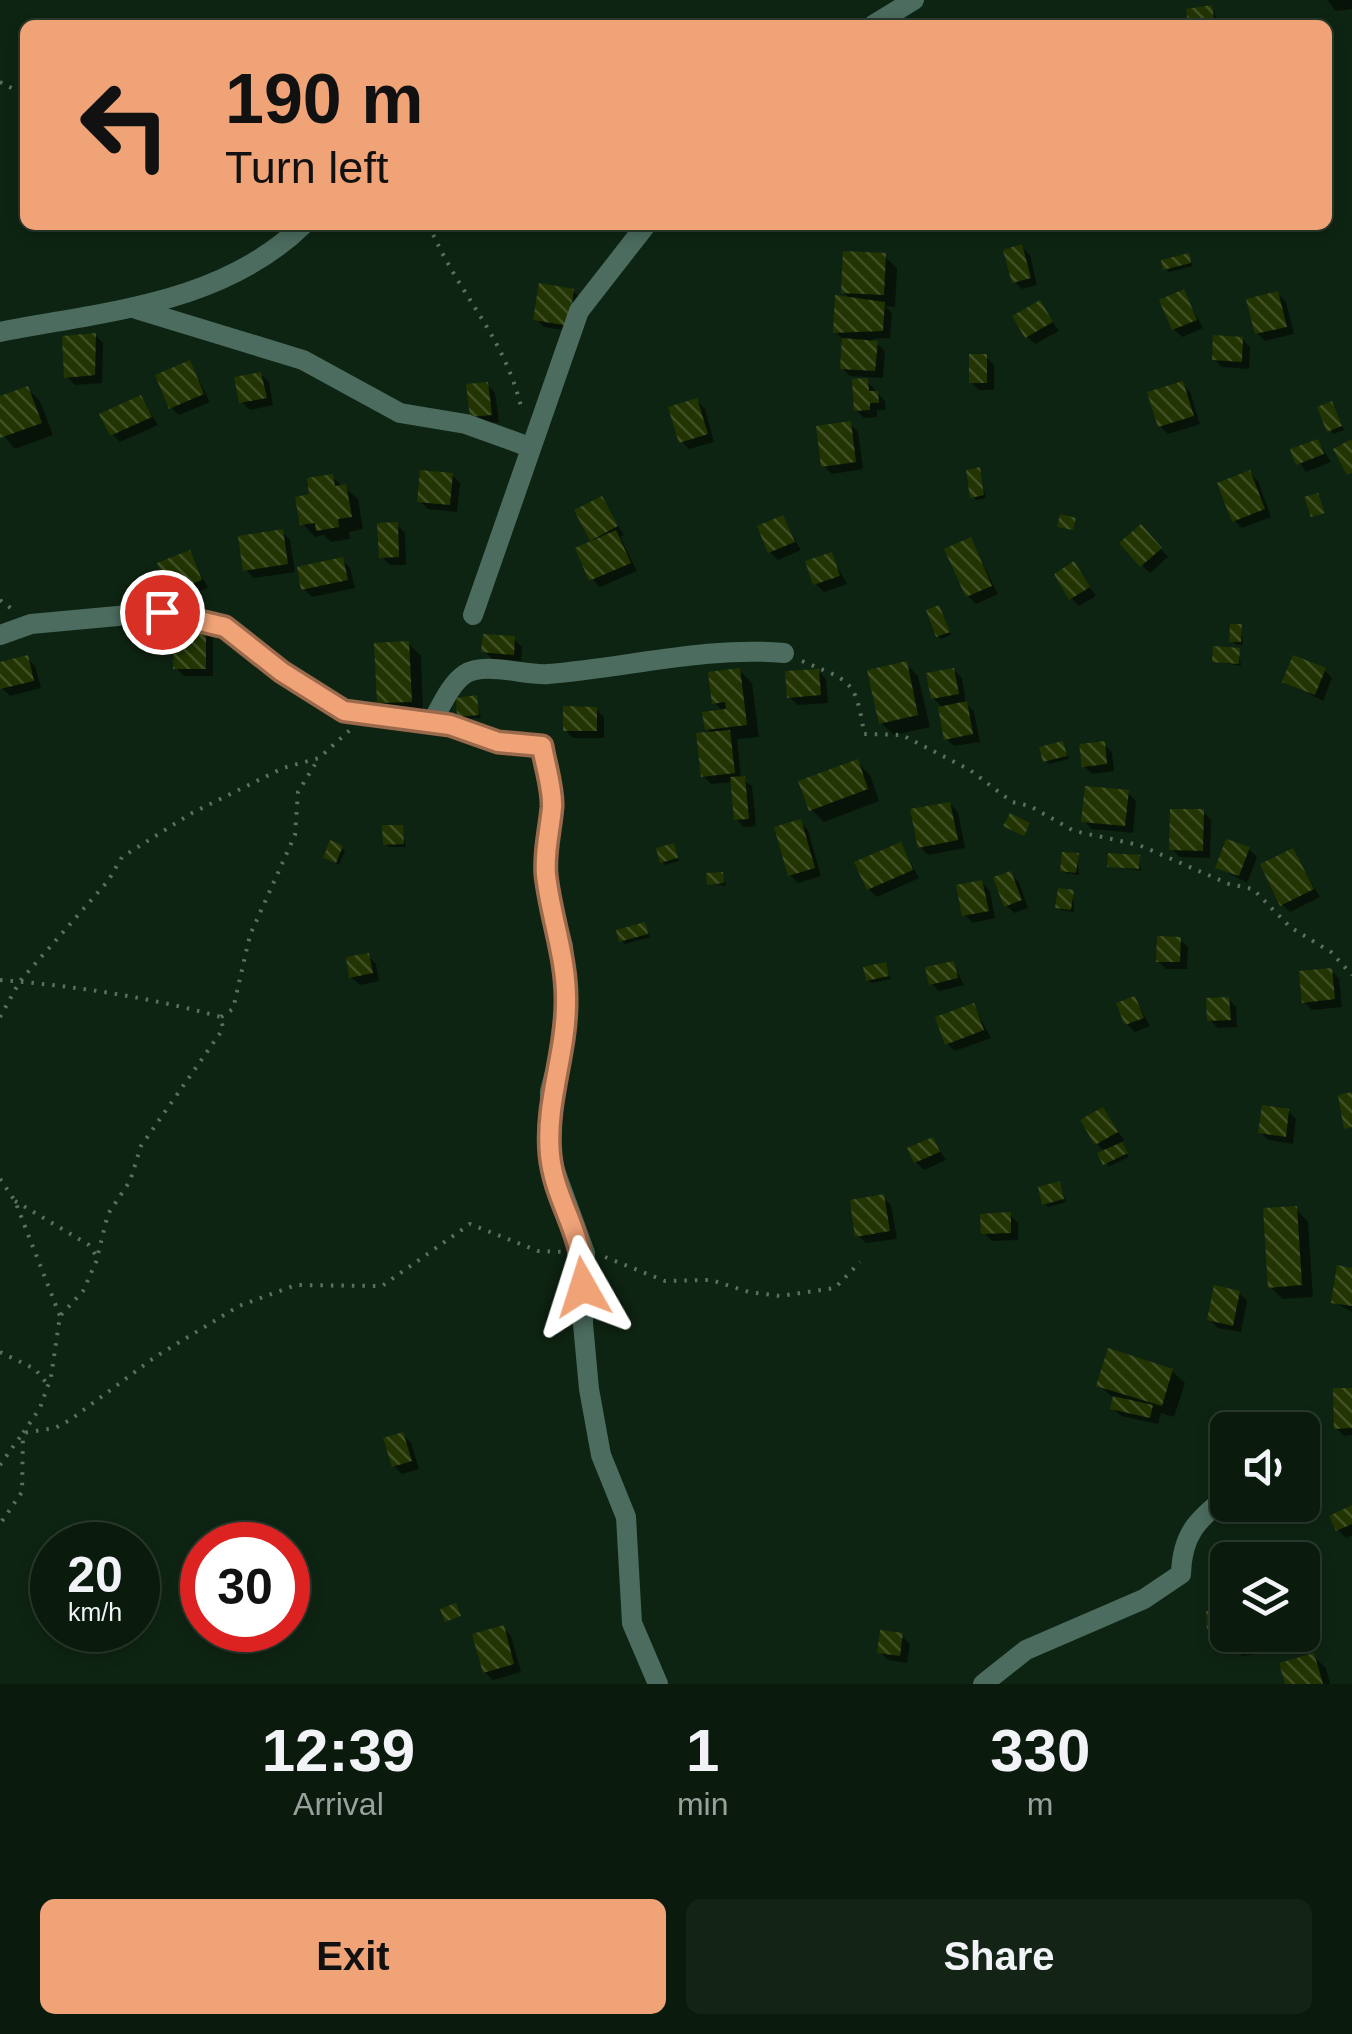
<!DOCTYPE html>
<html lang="en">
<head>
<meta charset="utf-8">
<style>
  :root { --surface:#0a1b0e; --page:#132417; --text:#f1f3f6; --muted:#99a19e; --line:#2a392e; --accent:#efa377 }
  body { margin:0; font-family:Arial,sans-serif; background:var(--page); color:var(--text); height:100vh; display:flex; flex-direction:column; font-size:38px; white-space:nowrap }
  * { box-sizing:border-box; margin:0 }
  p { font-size:32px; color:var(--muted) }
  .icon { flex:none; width:55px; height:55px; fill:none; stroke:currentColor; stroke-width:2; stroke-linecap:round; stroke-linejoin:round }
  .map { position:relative; height:1684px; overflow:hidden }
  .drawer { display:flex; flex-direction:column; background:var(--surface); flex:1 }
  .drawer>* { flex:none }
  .guide { position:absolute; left:20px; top:20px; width:1312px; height:210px; border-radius:15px; box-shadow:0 5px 15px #0003,0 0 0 2px var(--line); background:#efa377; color:#111; overflow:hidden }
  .tools { position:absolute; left:1210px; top:1412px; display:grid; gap:20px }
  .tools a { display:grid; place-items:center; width:110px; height:110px; border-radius:15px; background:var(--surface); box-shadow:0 5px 15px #0003,0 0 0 2px var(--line); font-size:50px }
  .speed { position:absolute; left:30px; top:1522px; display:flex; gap:20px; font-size:50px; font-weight:700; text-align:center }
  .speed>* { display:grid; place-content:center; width:130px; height:130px; border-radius:50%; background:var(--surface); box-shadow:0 5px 15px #0003,0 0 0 2px var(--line); line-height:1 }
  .speed small { font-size:25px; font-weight:400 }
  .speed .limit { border:15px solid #d22; background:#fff; color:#111 }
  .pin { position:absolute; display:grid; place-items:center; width:85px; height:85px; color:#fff; margin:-42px; border:5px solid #fff; border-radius:50%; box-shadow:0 2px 10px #0007 }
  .me { position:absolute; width:110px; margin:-55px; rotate:354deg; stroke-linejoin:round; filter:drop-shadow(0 0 8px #0008) }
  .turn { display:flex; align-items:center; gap:35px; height:210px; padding:0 40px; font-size:45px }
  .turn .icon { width:130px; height:130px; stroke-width:2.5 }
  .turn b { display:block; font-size:70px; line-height:85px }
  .eta { display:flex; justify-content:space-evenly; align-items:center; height:170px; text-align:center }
  .eta b { font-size:60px; font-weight:800; line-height:70px }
  .primary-button { display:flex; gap:20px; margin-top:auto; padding:20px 40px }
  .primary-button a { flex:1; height:115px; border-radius:15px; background:var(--accent); color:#111; font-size:40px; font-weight:800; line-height:115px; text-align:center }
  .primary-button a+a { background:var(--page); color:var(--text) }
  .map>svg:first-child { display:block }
  .shadow { fill:#0007 }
  .building { fill:url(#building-back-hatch) }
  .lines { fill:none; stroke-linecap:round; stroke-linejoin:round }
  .path { stroke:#5d7060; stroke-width:4; stroke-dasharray:2.5 8; stroke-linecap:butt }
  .street { stroke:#4c6c5f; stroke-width:20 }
  .route-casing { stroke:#9b6a4d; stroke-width:25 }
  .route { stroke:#efa377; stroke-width:18 }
</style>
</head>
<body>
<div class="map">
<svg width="1352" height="1684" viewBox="0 0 1352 1684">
  <defs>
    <pattern id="building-back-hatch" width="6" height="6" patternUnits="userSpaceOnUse" patternTransform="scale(2.5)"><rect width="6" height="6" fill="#213401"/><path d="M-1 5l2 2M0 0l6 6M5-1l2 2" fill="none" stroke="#415125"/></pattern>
  </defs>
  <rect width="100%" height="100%" fill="#0e2412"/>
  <!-- shadow -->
  <g class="shadow">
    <path d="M1327 0H1352V9L1336 11Z"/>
    <path d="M1211 7 1220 25H1191Z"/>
    <path d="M1022 247 1030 255 1037 285 1022 289 1014 281Z"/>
    <path d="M884 256 897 268 895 307 885 306 892 313 890 338 872 339 885 351 883 378 850 376 842 368 844 340 835 332 851 300 843 292Z"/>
    <path d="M1188 256 1193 266 1169 272 1166 269Z"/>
    <path d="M573 291 581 299 576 332 544 327 536 319Z"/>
    <path d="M1183 292 1203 328 1182 337 1174 329Z"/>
    <path d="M1278 294 1286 302 1294 334 1265 341 1257 333Z"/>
    <path d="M1039 303 1059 331 1035 344 1027 336Z"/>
    <path d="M95 335 103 343 102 383 75 385 67 377Z"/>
    <path d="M1242 339 1250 347 1249 369 1222 367 1214 359Z"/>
    <path d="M986 357 994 365V390H979L971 382Z"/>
    <path d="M190 363 210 402 179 415 171 407Z"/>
    <path d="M261 374 269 382 273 405 250 410 242 402Z"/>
    <path d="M866 380 885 401 886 410H877V417L864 418 856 410Z"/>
    <path d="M1182 384 1190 392 1200 424 1168 434 1160 426Z"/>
    <path d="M487 385 495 393 499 422 481 424 473 416Z"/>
    <path d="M28 389 40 401 53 435 15 449 0 431V399Z"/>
    <path d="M140 398 158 425 120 442 112 434Z"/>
    <path d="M697 401 705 409 714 442 689 449 681 441Z"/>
    <path d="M1334 407 1344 430 1333 434 1320 408Z"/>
    <path d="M850 424 858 432 863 469 832 474 824 466Z"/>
    <path d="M1318 442 1331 462 1306 472 1293 451Z"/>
    <path d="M979 470 986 498 976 500 973 496Z"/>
    <path d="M1250 473 1258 481 1271 517 1242 528 1234 520Z"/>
    <path d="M452 475 460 483 457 512 428 509 420 501Z"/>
    <path d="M332 477 358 499 363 529 349 532 350 539 331 542 324 535 315 537 303 524 312 496Z"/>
    <path d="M601 499 624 535 620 537 637 571 600 587 592 579 593 543 578 511Z"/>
    <path d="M782 518 801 550 778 560 770 552Z"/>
    <path d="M397 525 405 533 406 565H390L382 557Z"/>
    <path d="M282 532 290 540 295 572 254 578 246 570Z"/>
    <path d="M1148 535 1168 557 1150 573 1142 565Z"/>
    <path d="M971 540 998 594 976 604 968 596Z"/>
    <path d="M189 553 208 588 178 600 170 592Z"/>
    <path d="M831 555 847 584 824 592 816 584Z"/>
    <path d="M342 560 350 568 355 588 312 597 304 589Z"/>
    <path d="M1074 564 1096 596 1079 606 1071 598Z"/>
    <path d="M939 608 951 635 941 639 938 636Z"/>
    <path d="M1241 627 1243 645 1235 644 1232 641Z"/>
    <path d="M205 631 213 639V676H184L176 668Z"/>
    <path d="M514 639 522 647 521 661 492 659 484 651Z"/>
    <path d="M408 643 421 656 423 713 392 715 379 702Z"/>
    <path d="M1239 650 1241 666 1214 661Z"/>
    <path d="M27 658 35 666 41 688 10 696 2 688 0 664Z"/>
    <path d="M906 664 918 676 930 727 894 735 881 723Z"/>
    <path d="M739 670 752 683 759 737 737 739 741 779 752 786 756 826 744 827 736 819 733 782 711 784 703 776 712 734 707 729 724 712 714 702Z"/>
    <path d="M954 670 962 678 966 703 974 712 980 742 954 746 946 738 944 709 933 698Z"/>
    <path d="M1324 670 1332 678 1323 701 1285 681Z"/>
    <path d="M818 671 826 679 828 703 798 705 789 697Z"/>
    <path d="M476 698 481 718 463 719 460 716Z"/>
    <path d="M596 709 604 717V738H573L565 730Z"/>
    <path d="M1062 744 1069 759 1049 764 1045 761Z"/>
    <path d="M1104 744 1112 752 1114 771 1092 774 1084 766Z"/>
    <path d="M857 762 870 775 879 801 824 822 811 809Z"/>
    <path d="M1128 793 1136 801 1133 833 1092 829 1084 821Z"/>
    <path d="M950 804 958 812 965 848 928 855 920 847Z"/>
    <path d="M1203 812 1211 820 1210 858 1180 857 1172 849Z"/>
    <path d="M800 822 808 830 821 876 798 883 790 875Z"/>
    <path d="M402 827 406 847H389L385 844Z"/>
    <path d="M900 845 919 878 877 897 869 889Z"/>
    <path d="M673 846 679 861 665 865 662 861Z"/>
    <path d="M341 848 345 851 339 865 326 857Z"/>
    <path d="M1249 849 1257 857 1247 883 1218 867Z"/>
    <path d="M1292 851 1320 897 1290 912 1282 904Z"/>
    <path d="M1077 856 1079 875 1066 873 1062 870Z"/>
    <path d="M1139 858 1141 871 1110 866Z"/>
    <path d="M722 874 726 886 709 883Z"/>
    <path d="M1010 874 1019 882 1028 908 1014 913 1006 905Z"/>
    <path d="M982 883 990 891 995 918 973 923 965 915Z"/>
    <path d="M1073 893 1074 912 1061 910 1058 907Z"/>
    <path d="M644 925 650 937 625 944 622 940Z"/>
    <path d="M1180 939 1188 947 1187 969H1166L1158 961Z"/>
    <path d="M368 956 376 964 379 981 360 985 351 977Z"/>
    <path d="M953 963 964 985 939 991 931 983Z"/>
    <path d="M885 965 891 979 872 983 868 980Z"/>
    <path d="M1331 970 1339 979 1342 1007 1312 1010 1304 1002Z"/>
    <path d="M1135 999 1150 1026 1135 1032 1127 1024Z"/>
    <path d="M1228 999 1236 1007 1237 1027 1218 1028 1210 1020Z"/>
    <path d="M974 1006 991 1038 955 1051 947 1043Z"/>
    <path d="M1102 1110 1124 1140 1120 1143 1129 1157 1108 1167 1105 1152 1097 1144Z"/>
    <path d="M1288 1111 1296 1119 1293 1144 1268 1140 1260 1132Z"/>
    <path d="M932 1139 946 1160 924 1170 916 1162Z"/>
    <path d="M1059 1184 1066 1202 1048 1207 1045 1204Z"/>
    <path d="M883 1197 891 1205 897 1239 866 1243 858 1235Z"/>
    <path d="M1296 1209 1308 1222 1313 1297 1283 1299 1270 1287Z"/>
    <path d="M1010 1215 1018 1223V1240L992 1241 984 1233Z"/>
    <path d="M1352 1270V1312L1334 1302Z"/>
    <path d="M1239 1293 1247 1301 1241 1332 1218 1328 1210 1320Z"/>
    <path d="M1172 1371 1185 1383 1174 1417 1161 1413 1158 1424 1121 1416 1113 1408 1115 1399 1099 1385Z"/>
    <path d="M1352 1390V1435L1344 1436 1336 1428Z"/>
    <path d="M1299 1427 1303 1430 1308 1448 1302 1450V1430L1292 1429Z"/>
    <path d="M403 1435 411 1443 419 1469 402 1474 394 1466Z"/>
    <path d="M1352 1508V1535L1346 1538 1338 1530Z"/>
    <path d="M1228 1613V1635L1218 1636 1209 1628Z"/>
    <path d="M503 1628 511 1636 521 1672 493 1680 485 1672Z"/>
    <path d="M1232 1635H1261L1264 1653 1242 1656 1234 1648Z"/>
    <path d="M902 1636 910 1644 907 1663 888 1660 880 1652Z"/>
    <path d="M1313 1656 1326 1668 1330 1684H1287Z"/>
  </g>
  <!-- building -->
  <g class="building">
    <path d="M1212 5 1215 25H1188L1186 9Z"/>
    <path d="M1022 244 1031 278 1012 283 1003 250Z"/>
    <path d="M843 251 886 253 884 295 841 293Z"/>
    <path d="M1189 253 1191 263 1163 270 1161 260Z"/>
    <path d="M539 283 574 289 569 326 533 320Z"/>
    <path d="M1184 289 1197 320 1172 330 1159 300Z"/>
    <path d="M1278 291 1287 327 1255 334 1246 299Z"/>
    <path d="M835 295 885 302 883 331 833 333Z"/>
    <path d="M1040 300 1053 322 1025 338 1012 316Z"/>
    <path d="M96 333 95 375 64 378 62 336Z"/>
    <path d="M1213 335 1243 337 1242 362 1212 360Z"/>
    <path d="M842 338 878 341 875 371 840 369Z"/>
    <rect x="969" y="354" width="18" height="29"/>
    <path d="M190 360 204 394 169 409 155 375Z"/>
    <path d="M261 372 267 398 239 403 234 377Z"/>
    <path d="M868 378 869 391H878L879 403H870V410L854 411 852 379Z"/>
    <path d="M1183 381 1194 416 1158 427 1147 392Z"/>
    <path d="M488 382 492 415 470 417 466 384Z"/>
    <path d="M28 386 42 423 0 438V396Z"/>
    <path d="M141 395 152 417 110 436 99 414Z"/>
    <path d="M697 398 708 434 679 443 668 407Z"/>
    <path d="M1332 401 1342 426 1327 432 1317 407Z"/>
    <path d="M851 421 856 462 821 467 816 426Z"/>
    <path d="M1318 439 1324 454 1296 465 1290 449Z"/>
    <path d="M1352 439V473L1347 475 1333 449Z"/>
    <path d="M980 467 984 495 970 498 966 470Z"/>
    <path d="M420 470 453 473 450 505 417 502Z"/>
    <path d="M1250 470 1265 509 1232 522 1217 483Z"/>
    <path d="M333 474 335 486 346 484 352 517 338 519 339 527 316 531 315 523 300 525 295 497 309 494 307 478Z"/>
    <path d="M1318 493 1325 513 1311 517 1304 497Z"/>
    <path d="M602 496 618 526 590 541 574 510Z"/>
    <path d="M1060 514 1076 518 1073 530 1057 527Z"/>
    <path d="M783 515 795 542 768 553 757 526Z"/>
    <path d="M398 522 399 557 379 558 377 523Z"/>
    <path d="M1141 524 1162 548 1140 567 1119 543Z"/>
    <path d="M283 529 288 564 243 571 238 536Z"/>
    <path d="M616 530 631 563 589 581 575 548Z"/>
    <path d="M971 537 992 586 966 597 944 549Z"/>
    <path d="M190 550 202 580 168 593 157 563Z"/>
    <path d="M832 552 840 576 813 585 805 561Z"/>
    <path d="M343 557 348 580 301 590 297 567Z"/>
    <path d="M1074 561 1090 587 1069 600 1054 574Z"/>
    <path d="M939 605 950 632 936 637 926 610Z"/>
    <path d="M1230 624H1242L1241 642H1229Z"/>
    <path d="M174 629H206V669H173Z"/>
    <path d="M483 634 515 636 514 655 481 652Z"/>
    <path d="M409 641 412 702 377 703 374 643Z"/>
    <path d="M1213 646 1240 648 1239 664 1212 662Z"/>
    <path d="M28 655 34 681 0 689V662Z"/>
    <path d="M1293 655 1326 668 1315 695 1282 682Z"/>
    <path d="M907 661 918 715 879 724 867 670Z"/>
    <path d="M740 668 747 725 705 730 702 712 726 709 725 702 712 704 708 672Z"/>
    <path d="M954 668 959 694 931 699 926 673Z"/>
    <path d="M819 669 821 695 787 698 785 671Z"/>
    <path d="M477 695 479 715 457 717 456 698Z"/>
    <path d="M967 701 973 734 944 740 938 707Z"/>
    <path d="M563 706 597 707V731H563Z"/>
    <path d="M730 730 735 773 701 777 696 733Z"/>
    <path d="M1063 741 1067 756 1043 762 1039 747Z"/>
    <path d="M1105 741 1107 764 1082 767 1079 744Z"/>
    <path d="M858 759 868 789 809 811 798 781Z"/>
    <path d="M745 776 749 819 734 820 730 777Z"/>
    <path d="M1085 786 1129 790 1125 826 1081 822Z"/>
    <path d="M950 802 958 840 918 848 910 809Z"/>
    <path d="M1170 809H1204L1203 851 1169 850Z"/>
    <path d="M1010 813 1030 823 1024 836 1003 826Z"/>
    <path d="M801 819 815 868 788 876 774 827Z"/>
    <path d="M382 825H403L404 844 383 845Z"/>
    <path d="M1226 839 1250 847 1239 876 1215 868Z"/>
    <path d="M330 840 343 846 336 863 323 858Z"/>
    <path d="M901 842 913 870 867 890 854 862Z"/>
    <path d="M674 843 678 858 660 863 656 848Z"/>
    <path d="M1293 848 1314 889 1280 906 1260 864Z"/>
    <path d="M1062 852 1079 853 1076 873 1060 871Z"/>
    <path d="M1108 853 1140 855 1139 869 1107 867Z"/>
    <path d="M1011 871 1022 900 1004 907 993 877Z"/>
    <path d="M723 872 724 883 707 885 706 873Z"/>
    <path d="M982 880 989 911 962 916 956 885Z"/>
    <path d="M1058 888 1074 890 1071 910 1055 908Z"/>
    <path d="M645 922 648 934 619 942 616 930Z"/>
    <path d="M1157 936 1181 937 1180 962H1156Z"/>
    <path d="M369 953 373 973 349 978 346 957Z"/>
    <path d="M954 961 958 978 929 985 925 967Z"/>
    <path d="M886 962 889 976 866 981 863 967Z"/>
    <path d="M1332 968 1335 999 1302 1003 1299 971Z"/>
    <path d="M1135 996 1144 1018 1125 1025 1116 1003Z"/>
    <path d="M1229 997 1231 1020 1207 1021 1206 998Z"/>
    <path d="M974 1003 984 1030 945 1045 935 1017Z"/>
    <path d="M1352 1092V1127L1344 1129 1338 1095Z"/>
    <path d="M1262 1105 1289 1109 1286 1137 1258 1133Z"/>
    <path d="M1103 1107 1118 1132 1095 1145 1080 1120Z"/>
    <path d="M933 1137 940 1152 914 1163 907 1148Z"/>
    <path d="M1122 1142 1128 1153 1103 1165 1097 1153Z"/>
    <path d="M1060 1181 1064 1199 1042 1205 1038 1187Z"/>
    <path d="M884 1194 890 1231 855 1237 850 1200Z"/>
    <path d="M1297 1206 1302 1285 1268 1288 1263 1208Z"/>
    <path d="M1011 1212V1233L981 1234 980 1214Z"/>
    <path d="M1337 1265 1352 1268V1306L1331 1303Z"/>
    <path d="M1214 1285 1240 1291 1233 1326 1207 1320Z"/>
    <path d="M1108 1348 1173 1369 1162 1406 1096 1386Z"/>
    <path d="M1333 1388H1352V1428L1334 1429Z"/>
    <path d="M1113 1396 1153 1405 1150 1418 1110 1409Z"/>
    <path d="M403 1432 412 1461 392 1467 383 1438Z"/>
    <path d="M1352 1505V1524L1336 1531 1329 1516Z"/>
    <path d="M456 1603 461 1616 445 1622 440 1609Z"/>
    <path d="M1228 1609V1627L1207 1629 1206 1611Z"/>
    <path d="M504 1625 514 1664 483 1673 472 1634Z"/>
    <path d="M880 1630 903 1633 900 1656 877 1653Z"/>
    <path d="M1230 1635H1255L1257 1645 1232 1649Z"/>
    <path d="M1314 1653 1323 1684H1285L1279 1663Z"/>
  </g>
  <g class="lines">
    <!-- path -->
    <g class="path">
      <path d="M0 82 25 95"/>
      <path d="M429 225C458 295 505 335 522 411"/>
      <path d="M0 600 12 609"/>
      <path d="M802 661C849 681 856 678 864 734L902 735 970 770 1012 802 1030 806 1074 831 1139 845 1229 884 1253 889 1290 927 1331 952 1352 975"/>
      <path d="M0 980C75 986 149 997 221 1017L223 1029 141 1146 130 1181 108 1214 96 1262 83 1291 60 1316 51 1377 40 1408 23 1433 22 1492 0 1524"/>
      <path d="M0 1017 20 981 108 881 122 857 192 813 283 768 319 758 350 730"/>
      <path d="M221 1017 233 1009 250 935 295 835 298 792 319 758"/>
      <path d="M0 1179 15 1201 60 1316"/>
      <path d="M15 1201 89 1245 97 1257"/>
      <path d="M605 1257 665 1281 711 1280 749 1292 780 1296 835 1288 860 1262"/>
      <path d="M0 1352 35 1369 48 1385"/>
      <path d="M0 1465 23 1433 55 1428 70 1420 155 1357 239 1306 296 1285 382 1286 470 1224 538 1251 566 1252"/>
    </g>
    <!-- street -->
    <g class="street">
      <path d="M873 25 914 0"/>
      <path d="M136 309 303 360 400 413 466 424 524 445"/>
      <path d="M0 332C106 311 222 304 303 225"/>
      <path d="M473 615 579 311 646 225"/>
      <path d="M0 635 31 624 161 612 225 627 282 672 344 711 450 725 498 742 542 746 553 803 544 852 548 894 563 946 567 1000 565 1034 550 1091V1157L585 1253 583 1324 589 1389 601 1455 626 1517 632 1623 658 1684"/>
      <path d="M431 724C440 708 450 684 465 674 485 661 525 676 548 674 626 668 706 646 784 653"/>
      <path d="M983 1684 1026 1650 1144 1599 1181 1574C1182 1535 1197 1519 1228 1496"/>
    </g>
  </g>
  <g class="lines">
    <!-- route casing -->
    <g class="route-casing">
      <path id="route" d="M162 612 225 627 282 672 344 711 450 725 498 742 542 746C545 765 553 788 552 807 550 831 544 851 546 875 551 919 567 958 566 1003 566 1055 545 1102 550 1155 555 1204 585 1233 583 1287"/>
    </g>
    <!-- route -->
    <use href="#route" class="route"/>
  </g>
</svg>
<div class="tools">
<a><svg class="icon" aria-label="sound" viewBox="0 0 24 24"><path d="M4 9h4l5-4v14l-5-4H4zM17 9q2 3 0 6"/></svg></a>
<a><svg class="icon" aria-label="layers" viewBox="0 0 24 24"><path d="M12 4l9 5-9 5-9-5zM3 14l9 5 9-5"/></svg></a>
</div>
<div class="speed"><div>20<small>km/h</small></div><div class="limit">30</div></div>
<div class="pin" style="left:162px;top:612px;background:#d93025"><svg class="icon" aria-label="arrive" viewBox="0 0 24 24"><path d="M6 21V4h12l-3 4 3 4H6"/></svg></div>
<svg class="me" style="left:583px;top:1287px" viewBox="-20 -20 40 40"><path d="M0-17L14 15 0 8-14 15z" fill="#efa377" stroke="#fff" stroke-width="4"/></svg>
<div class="guide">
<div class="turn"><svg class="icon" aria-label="left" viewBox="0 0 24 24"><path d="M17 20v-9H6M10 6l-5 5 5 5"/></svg><div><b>190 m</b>Turn left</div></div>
</div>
</div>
<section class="drawer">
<div class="eta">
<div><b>12:39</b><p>Arrival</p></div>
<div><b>1</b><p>min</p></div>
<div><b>330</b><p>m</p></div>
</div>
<div class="primary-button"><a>Exit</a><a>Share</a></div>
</section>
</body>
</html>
